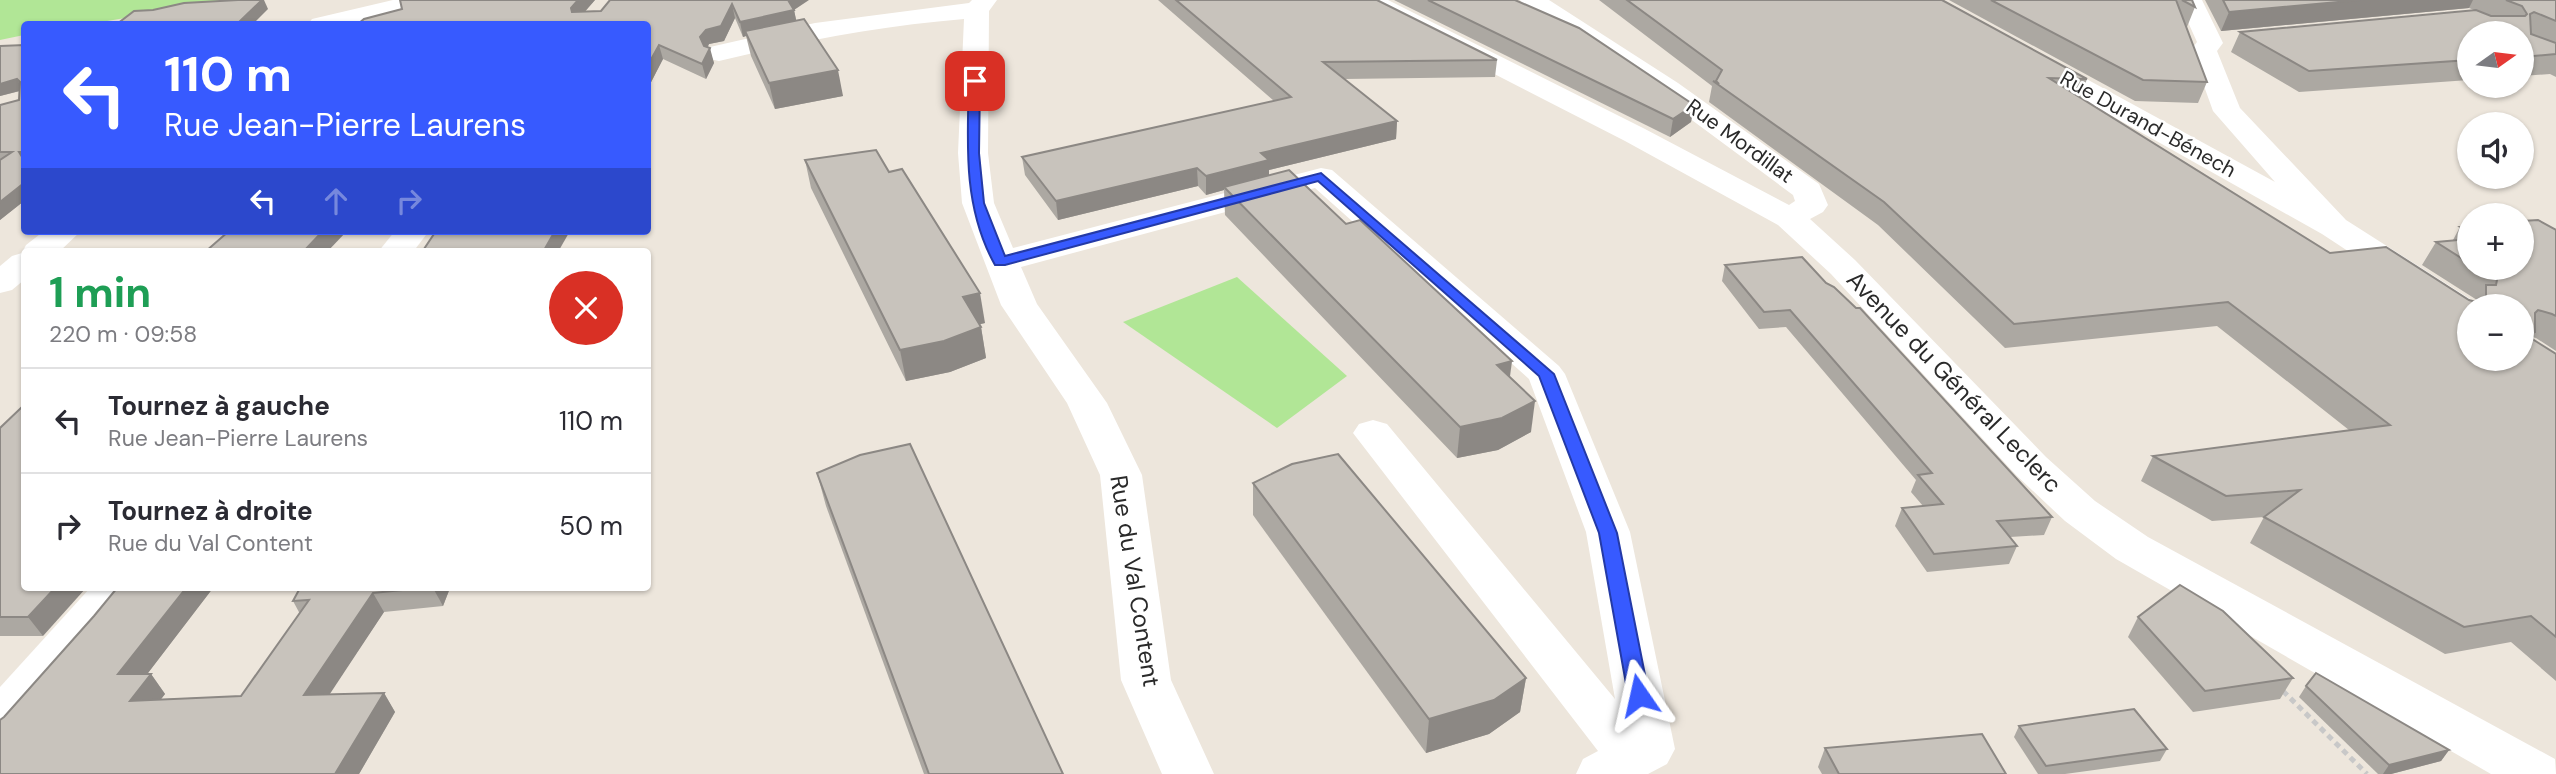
<!DOCTYPE html>
<html lang="fr">
<head>
<meta charset="utf-8">
<style>
  :root { --surface:#fff; --page:#f7f7f7; --text:#2b2b33; --muted:#7c7c81; --line:#e1e1e2 }
  body { margin:0; font-family:"DM Sans",sans-serif; background:var(--page); color:var(--text); height:100vh; display:flex; flex-direction:column; font-size:26px; white-space:nowrap }
  * { box-sizing:border-box; margin:0 }
  p { font-size:23px; color:var(--muted) }
  .icon { flex:none; width:38px; height:38px; fill:none; stroke:currentColor; stroke-width:2; stroke-linecap:round; stroke-linejoin:round }
  .map { position:relative; flex:1; overflow:hidden }
  .panel { position:absolute; left:21px; top:248px; width:630px; height:343px; display:flex; flex-direction:column; background:var(--surface); border-radius:7px; box-shadow:0 2px 5px #0004 }
  .panel>* { flex:none }
  .top-card { position:absolute; left:21px; top:21px; width:630px; height:214px; border-radius:7px; box-shadow:0 2px 5px #0004; background:#375aff; color:#fff; overflow:hidden }
  .needle { width:46px; rotate:76deg }
  .fabs { position:absolute; left:2457px; top:21px; display:grid; gap:14px }
  .fabs a { display:grid; place-items:center; width:77px; height:77px; border-radius:50%; background:var(--surface); box-shadow:0 2px 5px #0004; font-size:35px }
  .pin { position:absolute; display:grid; place-items:center; width:60px; height:60px; color:#fff; margin:-30px; border-radius:14px; box-shadow:0 4px 10px #0006 }
  .me { position:absolute; width:77px; margin:-38px; rotate:349deg; stroke-linejoin:round; filter:drop-shadow(0 0 5px #0008) }
  .turn { display:flex; align-items:center; gap:24px; height:147px; padding:0 28px; font-size:32px }
  .turn .icon { width:91px; height:91px; stroke-width:2.5 }
  .turn b { display:block; font-size:49px; line-height:60px }
  .lanes { display:flex; align-items:center; height:66px; padding:0 28px; background:#0003; justify-content:center; gap:35px; direction:ltr }
  .lanes .off { opacity:.35 }
  .round { display:grid; place-items:center; flex:none; width:74px; height:74px; border-radius:37px; background:var(--page) }
  .head { display:flex; align-items:center; justify-content:space-between; height:119px; padding:0 28px }
  h1 { font-size:42px; font-weight:700; line-height:52px; color:#1e9e55 }
  ul { padding:0; list-style:none }
  li { display:flex; align-items:center; gap:21px; height:105px; padding:0 28px; border-top:2px solid var(--line) }
  li div { flex:1 }
  li b { display:block; font-size:26px }
  li em { font-style:normal }
  .map>svg:first-child { display:block }
  .green { fill:#b1e696 }
  .lines { fill:none; stroke-linecap:round; stroke-linejoin:round }
  .path { stroke:#c8c8c8; stroke-width:5; stroke-dasharray:6 4.5; stroke-linecap:butt }
  .minor { fill:#fff; fill-rule:evenodd }
  .wall { fill:#aca8a2 }
  .shaded-wall { fill:#8c8884 }
  .building { fill:#c8c3bc; stroke:#8c8884; stroke-width:2; fill-rule:evenodd }
  .route { fill:#375aff; stroke:#243aa6; stroke-width:2 }
  .labels { text-anchor:middle; stroke-width:5; stroke-linejoin:round; paint-order:stroke }
  .far-street-label { font-size:21px; fill:#2a2a2a; stroke:#fff }
  .street-label { font-size:24px; fill:#2a2a2a; stroke:#fff }
</style>
</head>
<body>
<div class="map">
<svg width="2556" height="774" viewBox="0 0 2556 774">
  <rect width="100%" height="100%" fill="#ede6dc"/>
  <!-- green -->
  <g class="green">
    <path d="M0 0H234L89 24H24V35L0 40Z"/>
    <path d="M1237 277 1347 376 1277 428 1123 322Z"/>
  </g>
  <g class="lines">
    <!-- path -->
    <path class="path" d="M2283 691 2367 774"/>
    <!-- minor -->
    <g class="minor">
      <path d="M393 0H437L434 5 351 24H308L312 19Z"/>
      <path d="M972 0H997L989 11 988 153 994 203 1013 248 1321 168 1332 170 1559 366 1565 374 1630 532 1675 749 1667 764 1648 774H1576L1583 759 1598 751 1353 433 1359 424 1373 420 1387 424 1615 699 1586 532 1529 379 1315 188 1021 267 1037 304 1107 403 1142 475 1171 680 1214 774H1162L1121 680 1100 475 1067 403 1001 305 962 203 958 153 964 19C880 26 800 41 719 61L710 59 706 53 710 47 815 23 969 3Z"/>
      <path d="M1357 0H1388L1645 129 1789 205 1795 201 1793 195 1658 95 1523 5 1520 0H1549L1678 83 1819 184 1828 205 1823 212 1810 219 1855 260 2046 457 2095 501 2148 537 2555 759 2556 774H2491L2116 559 2065 521 2016 475 1831 274 1778 225 1625 141 1360 5Z"/>
      <path d="M2178 0H2202L2223 43 2217 51 2240 108 2346 220 2481 306H2469V325L2456 322 2322 234 2030 70 2026 64 2030 58 2039 56 2048 58 2275 182 2213 111 2191 50 2197 42Z"/>
      <path d="M44 231H81L59 252H24V280L12 290 0 293V266L12 256 22 253 26 245Z"/>
      <path d="M395 231H429L413 252H378Z"/>
      <path d="M90 588H140L133 600 18 735 0 741V687Z"/>
    </g>
  </g>
  <!-- wall -->
  <g class="wall">
    <path d="M400 0H595L585 11H601L610 0 794 10 796 20 843 96 775 109 751 56 746 36 743 37 735 18 724 41 709 44 708 47 714 63 706 79 663 59 648 88V24L402 9Z"/>
    <path d="M1158 0H1377L1497 60 1495 77 1344 79 1397 121 1396 139 1269 170V175L1510 377 1531 432 1498 450 1457 458 1225 215 1224 190 1206 195 1198 186 1058 220 1025 175 1022 157 1274 101Z"/>
    <path d="M1394 0H1515L1694 105 1691 122 1670 137Z"/>
    <path d="M1599 0H1943L2087 79 2080 98 2330 253 2469 300 2476 302 2477 300 2422 265 2436 242 2453 240 2460 227 2469 226V268H2522L2556 230V351L2536 338 2532 337 2531 338 2556 354V681L2511 642 2445 654 2250 543 2264 517 2212 521 2141 481 2153 456 2349 430 2217 326 2005 348 1878 225 1709 102 1712 86Z"/>
    <path d="M1949 0H2192L2195 7 2187 27 2185 25 2207 82 2198 103 2135 101Z"/>
    <path d="M2205 0H2556V77L2550 74 2522 76V33H2469V80L2299 92 2231 52 2240 32 2474 10 2469 8 2221 31Z"/>
    <path d="M24 45V201L0 220V105L19 100 20 91 0 96V46Z"/>
    <path d="M805 160 889 172 985 323 980 324 981 327 986 358 950 372 906 381 811 188Z"/>
    <path d="M1725 265 1826 283 2052 517 2044 535 2010 537 2017 546 2009 564 1927 572 1895 526 1902 508 1923 506 1911 492 1916 480 1786 327 1759 329 1722 281Z"/>
    <path d="M0 428 43 636H0Z"/>
    <path d="M817 473 1063 774H924L826 506Z"/>
    <path d="M1253 483 1526 678 1520 712 1489 734 1426 753 1253 515Z"/>
    <path d="M117 588H213L147 674H151L165 694 161 699 241 696 300 614 293 601 300 588H450L443 606 384 612 329 694 384 693 395 712 359 774H0L4 717 94 616Z"/>
    <path d="M2138 617 2293 678 2280 699 2193 712 2128 637Z"/>
    <path d="M2306 686 2449 750 2441 761 2391 774H2378L2299 697Z"/>
    <path d="M2019 726 2167 749 2160 761 2065 774H2038L2014 737Z"/>
    <path d="M1825 748 2006 774H1822L1818 767Z"/>
  </g>
  <!-- shaded-wall -->
  <g class="shaded-wall">
    <path d="M262 0H264L268 9 253 24H237Z"/>
    <path d="M578 0H595L576 22 571 8Z"/>
    <path d="M787 0H809L794 10 797 24 745 31 746 36 743 37 740 22Z"/>
    <path d="M2360 0H2473L2469 8 2221 31 2229 12Z"/>
    <path d="M732 4 735 18 724 41 709 44 704 52 700 37Z"/>
    <path d="M659 45 663 59 648 88V65Z"/>
    <path d="M710 48 714 63 706 79 702 64Z"/>
    <path d="M838 70 843 96 775 109 769 83Z"/>
    <path d="M17 79 23 90 0 96V84Z"/>
    <path d="M1694 105 1691 122 1670 137 1673 119Z"/>
    <path d="M1397 121 1396 139 1269 170V179L1224 187V190L1206 195V176L1261 153Z"/>
    <path d="M1197 168 1198 186 1058 220 1056 201Z"/>
    <path d="M24 183V201L0 220V202Z"/>
    <path d="M323 231H347L327 252H303Z"/>
    <path d="M555 231H570L558 252H543Z"/>
    <path d="M980 293 985 323 968 327 963 297Z"/>
    <path d="M981 327 986 358 950 372 906 381 900 350Z"/>
    <path d="M1512 361 1508 392 1497 365Z"/>
    <path d="M1535 401 1531 432 1498 450 1457 458 1460 427Z"/>
    <path d="M55 588H86L43 636 28 617Z"/>
    <path d="M186 588H213L132 694 118 674Z"/>
    <path d="M433 588H450L443 606Z"/>
    <path d="M373 593 384 612 316 715 304 695Z"/>
    <path d="M151 674 165 694 145 720 130 701Z"/>
    <path d="M1526 678 1520 712 1489 734 1426 753 1429 719Z"/>
    <path d="M384 693 395 712 359 774H335Z"/>
    <path d="M2449 750 2441 761 2391 774H2383L2389 765Z"/>
  </g>
  <!-- building -->
  <g class="building">
    <path d="M238 0H262L237 24H117L134 11 153 10 184 3Z"/>
    <path d="M400 0H578L571 8 572 12 601 11 610 0H788L794 10 740 22 732 4 721 26 706 30 700 37 704 46 710 48 702 64 659 45 648 65V24H358L364 19 402 9Z"/>
    <path d="M1176 0H1377L1497 60 1323 62 1397 121 1261 153 1269 160 1206 176 1197 168 1056 201 1022 157 1291 97Z"/>
    <path d="M1428 0H1515L1579 28 1694 105 1673 119Z"/>
    <path d="M1627 0H1942L2087 79 2049 78 2330 253 2386 247 2469 300 2483 304 2486 301V285H2496L2497 280 2477 268H2522V221L2538 220 2556 230V316L2552 314 2538 310 2535 313V332L2526 335 2556 354V637L2531 616 2464 627 2264 517 2300 490 2226 496 2153 456 2390 425 2228 302 2014 324 1884 202 1713 81 1719 84 1716 81 1722 70ZM2469 306H2522V359H2469Z"/>
    <path d="M1991 0H2176L2207 82 2143 80Z"/>
    <path d="M2182 0H2192L2195 7Z"/>
    <path d="M2223 0H2360L2229 12Z"/>
    <path d="M2506 0H2556V21L2534 12 2530 14 2531 34 2556 43V54L2522 57V33H2469V60L2309 71 2240 32 2476 10 2491 16H2525L2527 14 2522 6Z"/>
    <path d="M804 19 838 70 769 83 745 31Z"/>
    <path d="M24 45V152H19L24 160V183L0 202V160L12 152H0V105L19 100 20 82 17 79 0 84V46Z"/>
    <path d="M876 150 889 172 902 169 980 293 963 297 981 327 944 341 900 350 805 160Z"/>
    <path d="M1289 170 1346 224 1360 220 1512 361 1497 365 1535 401 1502 418 1460 427 1224 187Z"/>
    <path d="M2469 226V233L2460 227Z"/>
    <path d="M229 231H323L303 252H205Z"/>
    <path d="M436 231H555L543 252H422Z"/>
    <path d="M2469 239V263L2436 242Z"/>
    <path d="M1802 257 1826 283 1834 287 1856 308H1860L2052 517 1997 521 2017 546 1934 554 1902 508 1943 504 1918 475 1932 473 1790 310 1764 312 1725 265Z"/>
    <path d="M24 405V588H55L28 617H0V428Z"/>
    <path d="M910 444 1063 774H929L817 473 860 455Z"/>
    <path d="M1338 454 1526 678 1494 700 1429 719 1253 483 1292 464Z"/>
    <path d="M2180 585 2223 611 2293 678 2205 691 2138 617Z"/>
    <path d="M117 588H186L118 674H151L130 701 241 696 309 600 293 601 300 588H422L373 593 304 695 384 693 335 774H0V720L4 717 94 616Z"/>
    <path d="M2316 673 2449 750 2389 765 2306 686Z"/>
    <path d="M2134 709 2167 749 2046 766 2019 726Z"/>
    <path d="M1982 734 2006 774H1839L1825 748Z"/>
  </g>
  <!-- route -->
  <path class="route" d="M975 78 980 81 979 153 984 203 1005 256 1321 173 1554 374 1617 533 1649 695 1646 701 1639 703 1631 701 1628 695 1599 533 1539 376 1318 181 1005 265H995C963 208 967 144 969 81Z"/>
  <g class="labels">
    <!-- far-street labels -->
    <g class="far-street-label">
      <text transform="translate(2148 124) rotate(29)" y="7">Rue Durand-Bénech</text>
      <text transform="translate(1740 141) rotate(36)" y="7">Rue Mordillat</text>
    </g>
    <!-- street labels -->
    <g class="street-label">
      <text transform="translate(1954 382) rotate(46)" y="8">Avenue du Général Leclerc</text>
      <text transform="translate(1135 581) rotate(81)" y="8">Rue du Val Content</text>
    </g>
  </g>
</svg>
<div class="fabs">
<a><svg class="needle" viewBox="-14 -14 28 28"><path d="M0-13l5 13h-10z" fill="#e53935"/><path d="M0 13l5-13h-10z" fill="#7c7c81"/></svg></a>
<a><svg class="icon" aria-label="sound" viewBox="0 0 24 24"><path d="M4 9h4l5-4v14l-5-4H4zM17 9q2 3 0 6"/></svg></a>
<a>+</a>
<a>−</a>
</div>
<div class="pin" style="left:975px;top:81px;background:#d93025"><svg class="icon" aria-label="arrive" viewBox="0 0 24 24"><path d="M6 21V4h12l-3 4 3 4H6"/></svg></div>
<svg class="me" style="left:1639px;top:695px" viewBox="-20 -20 40 40"><path d="M0-17L14 15 0 8-14 15z" fill="#375aff" stroke="#fff" stroke-width="4"/></svg>
<div class="top-card">
<div class="turn"><svg class="icon" aria-label="left" viewBox="0 0 24 24"><path d="M17 20v-9H6M10 6l-5 5 5 5"/></svg><div><b>110 m</b>Rue Jean-Pierre Laurens</div></div>
<div class="lanes"><svg class="icon" aria-label="left" viewBox="0 0 24 24"><path d="M17 20v-9H6M10 6l-5 5 5 5"/></svg><svg class="icon off" aria-label="ahead" viewBox="0 0 24 24"><path d="M12 20V5M6 11l6-6 6 6"/></svg><svg class="icon off" aria-label="right" viewBox="0 0 24 24"><path d="M7 20v-9h11M14 6l5 5-5 5"/></svg></div>
</div>
<section class="panel">
<div class="head"><div><h1>1 min</h1><p>220 m · 09:58</p></div><a class="round" style="background:#d93025;color:#fff"><svg class="icon" aria-label="close" viewBox="0 0 24 24"><path d="M6 6l12 12M18 6L6 18"/></svg></a></div>
<ul>
<li><svg class="icon" aria-label="left" viewBox="0 0 24 24"><path d="M17 20v-9H6M10 6l-5 5 5 5"/></svg><div><b>Tournez à gauche</b><p>Rue Jean-Pierre Laurens</p></div><em>110 m</em></li>
<li><svg class="icon" aria-label="right" viewBox="0 0 24 24"><path d="M7 20v-9h11M14 6l5 5-5 5"/></svg><div><b>Tournez à droite</b><p>Rue du Val Content</p></div><em>50 m</em></li>
</ul>
</section>
</div>
</body>
</html>
